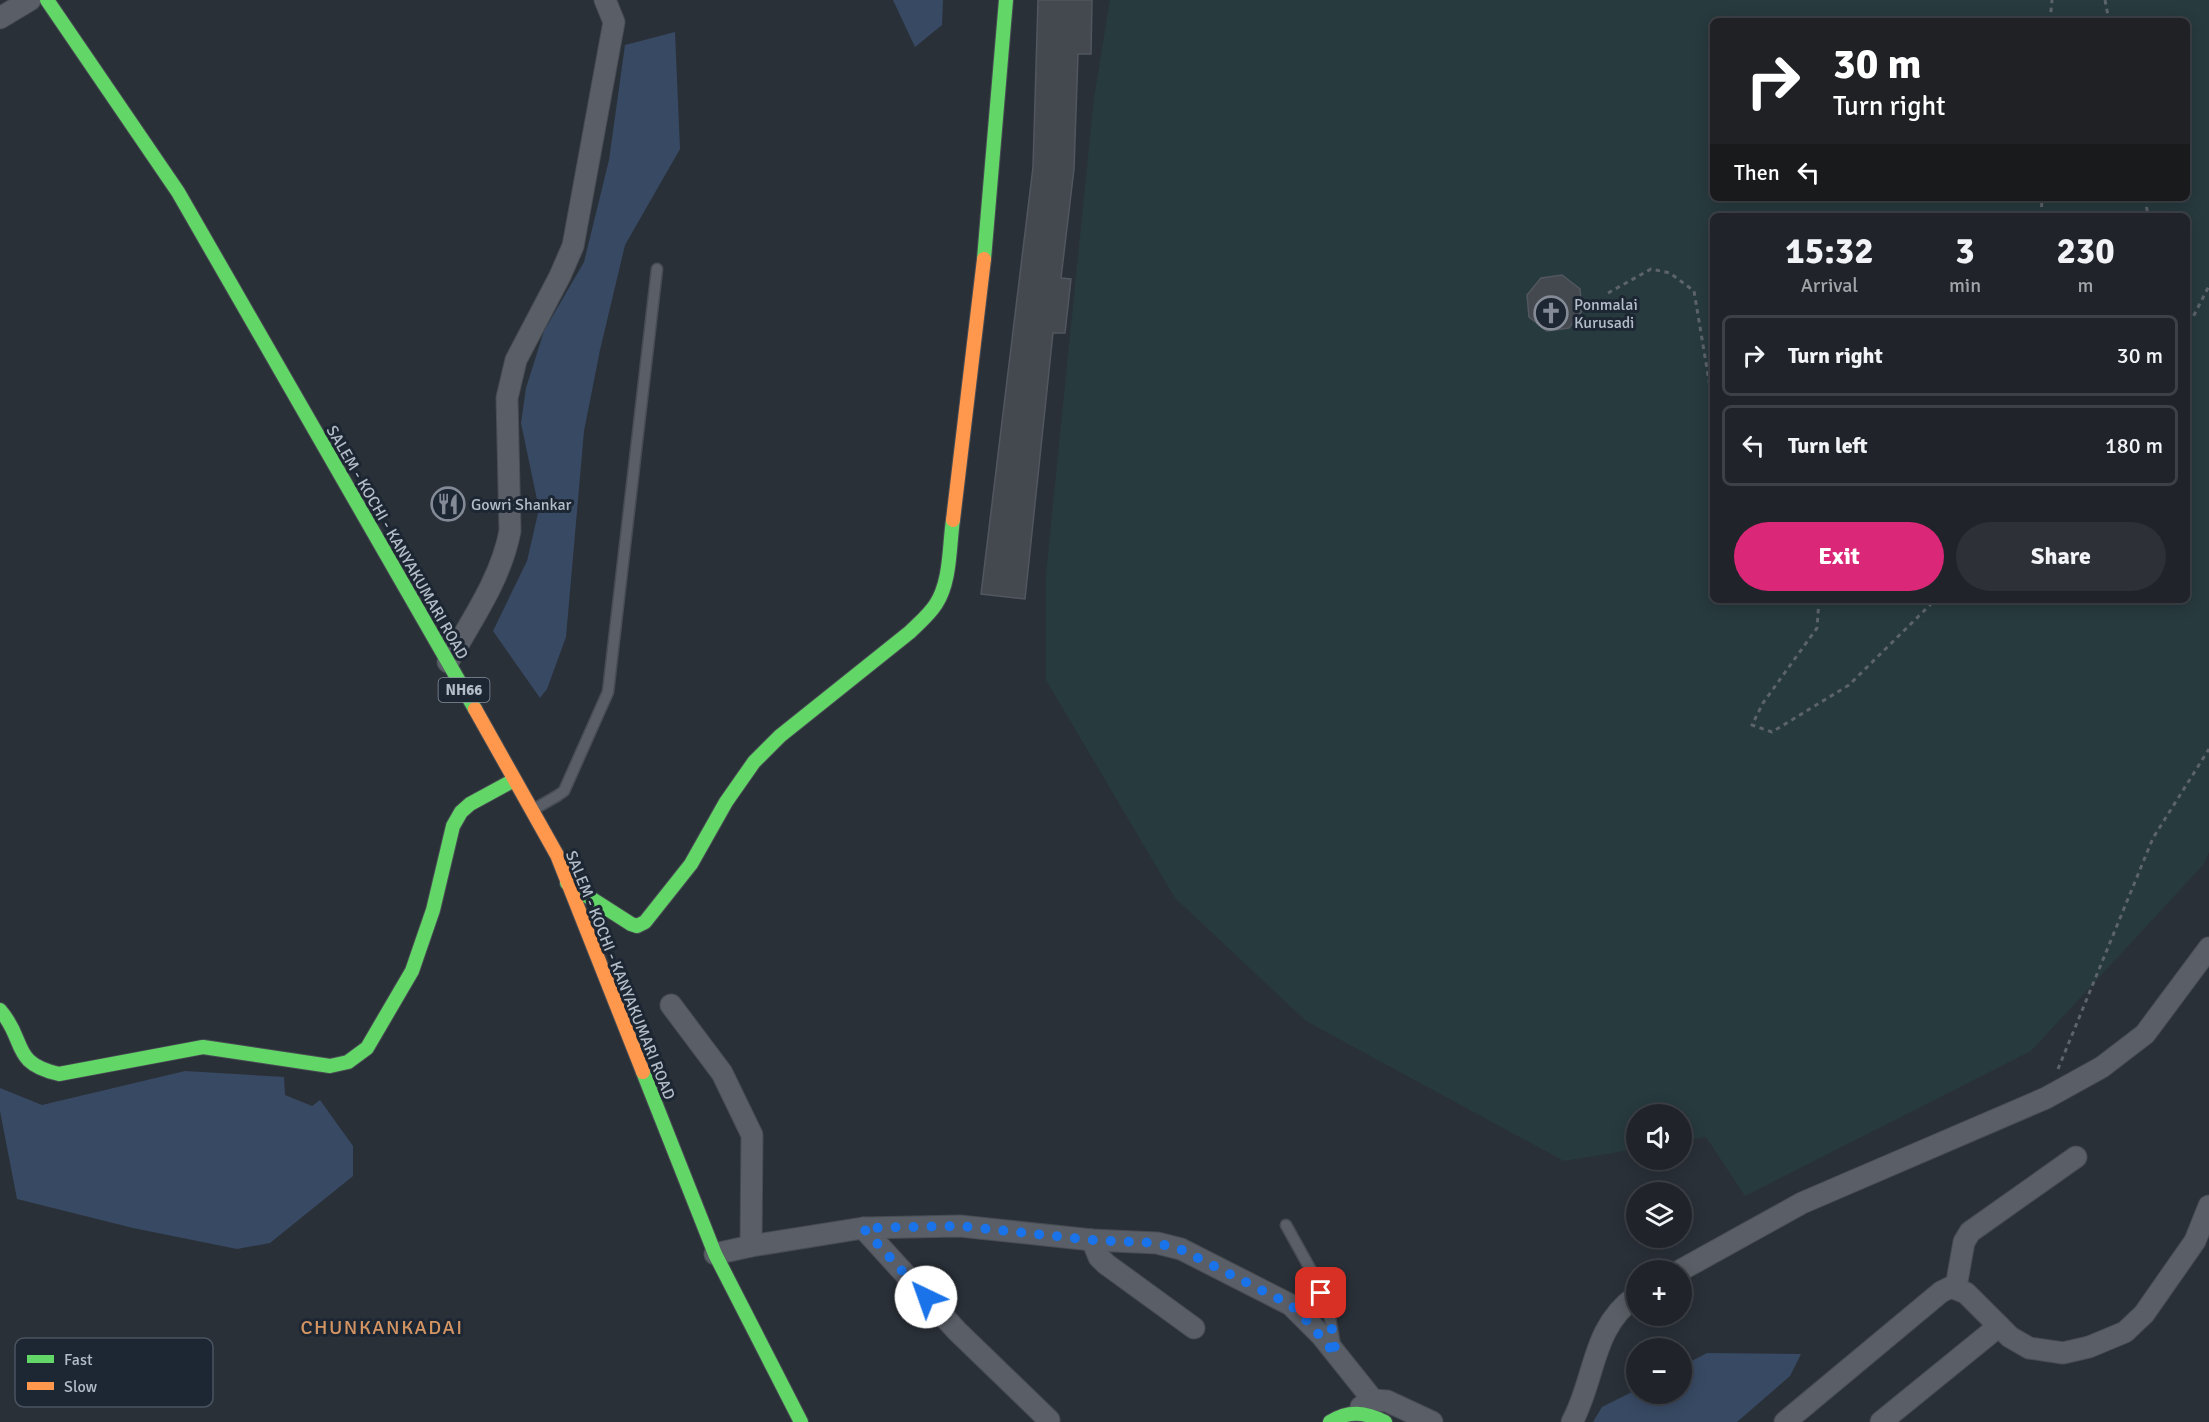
<!DOCTYPE html>
<html lang="en">
<head>
<meta charset="utf-8">
<style>
  :root { --surface:#20242a; --page:#2d3036; --text:#f1f3f6; --muted:#a2a4a8; --line:#3d4147; --accent:#db2777 }
  body { margin:0; font-family:Signika,sans-serif; background:var(--page); color:var(--text); height:100vh; display:flex; flex-direction:column; font-size:22px; white-space:nowrap }
  * { box-sizing:border-box; margin:0 }
  p { font-size:20px; color:var(--muted) }
  .icon { flex:none; width:33px; height:33px; fill:none; stroke:currentColor; stroke-width:2; stroke-linecap:round; stroke-linejoin:round }
  .map { position:relative; flex:1; overflow:hidden }
  .sheet { position:absolute; left:1710px; top:213px; width:480px; height:390px; display:flex; flex-direction:column; background:var(--surface); border-radius:9px; box-shadow:0 3px 15px #0003,0 0 0 2px var(--line) }
  .sheet>* { flex:none }
  .guide { position:absolute; left:1710px; top:18px; width:480px; height:183px; border-radius:9px; box-shadow:0 3px 15px #0003,0 0 0 2px var(--line); background:#202124; color:#fff; overflow:hidden }
  .tools { position:absolute; left:1626px; top:1104px; display:grid; gap:12px }
  .tools a { display:grid; place-items:center; width:66px; height:66px; border-radius:50%; background:var(--surface); box-shadow:0 3px 15px #0003,0 0 0 2px var(--line); font-size:30px }
  .pin { position:absolute; display:grid; place-items:center; width:51px; height:51px; color:#fff; margin:-26px; border-radius:12px; box-shadow:0 3px 9px #0006 }
  .me { position:absolute; width:66px; margin:-33px; rotate:318deg; stroke-linejoin:round; filter:drop-shadow(0 0 4px #0008) }
  .turn { display:flex; align-items:center; gap:21px; height:126px; padding:0 24px; font-size:27px }
  .turn .icon { width:78px; height:78px; stroke-width:2.5 }
  .turn b { display:block; font-size:42px; line-height:51px }
  .then { display:flex; align-items:center; height:57px; padding:0 24px; background:#0003; gap:12px; font-size:22px }
  .eta { display:flex; justify-content:space-evenly; align-items:center; height:102px; text-align:center }
  .eta b { font-size:36px; font-weight:800; line-height:42px }
  .primary-button { display:flex; gap:12px; margin-top:auto; padding:12px 24px }
  .primary-button a { flex:1; height:69px; border-radius:36px; background:var(--accent); color:#fff; font-size:24px; font-weight:800; line-height:69px; text-align:center }
  .primary-button a+a { background:var(--page); color:var(--text) }
  ul { padding:0; list-style:none }
  li { display:flex; align-items:center; gap:18px; height:81px; margin:0 12px 9px; padding:0 12px; border:3px solid var(--line); border-radius:9px }
  li div { flex:1 }
  li b { display:block; font-size:22px }
  li em { font-style:normal }
  .map>svg:first-child { display:block }
  .green { fill:#273a3e; fill-rule:evenodd }
  .water { fill:#384963 }
  .building { fill:#444950; stroke:#52575f; stroke-width:1.5 }
  .lines { fill:none; stroke-linecap:round; stroke-linejoin:round }
  .lane-casing { stroke:#484c53; stroke-width:13 }
  .street-casing { stroke:#484c53; stroke-width:23 }
  .fast-casing { stroke:#484c53; stroke-width:16 }
  .slow-casing { stroke:#484c53; stroke-width:16 }
  .path { stroke:#5d636a; stroke-width:3; stroke-dasharray:4.5 4.5; stroke-linecap:butt }
  .lane { stroke:#5a5e66; stroke-width:10 }
  .street { stroke:#5a5e66; stroke-width:21 }
  .fast { stroke:#63d668; stroke-width:14 }
  .slow { stroke:#ff974d; stroke-width:14 }
  .route { stroke:#1a73e8; stroke-width:10; stroke-dasharray:0 18 }
  .labels { text-anchor:middle; stroke-width:6; stroke-linejoin:round; paint-order:stroke }
  .shield { fill:#1d2633; stroke:#878f9c; stroke-width:1.5 }
  .shield-label { font-size:15px; font-weight:bold; fill:#b4bcc9 }
  .poi-label { font-size:16px; fill:#b4bcc9; stroke:#1d2633; text-anchor:start }
  .street-label { font-size:16px; fill:#b4bcc9; stroke:#1d2633 }
  .quarter-label { font-size:20px; letter-spacing:1.5px; fill:#d59563; stroke:#1d2633 }
  .key { fill:#1d2633; stroke:#4a5360; stroke-width:1.5 }
  .key-label { font-size:16px; fill:#b4bcc9 }
</style>
</head>
<body>
<div class="map">
<svg width="2209" height="1422" viewBox="0 0 2209 1422">
  <rect width="100%" height="100%" fill="#2a3038"/>
  <!-- green -->
  <path class="green" d="M1110 0H2209V852L2203 865 2031 1051 1745 1196 1706 1137 1682 1141V1114H1636V1149L1564 1161 1306 1021 1175 898 1046 680V574L1094 98ZM1713 21H2187V198H1713ZM1713 216H2187V600H1713Z"/>
  <!-- water -->
  <g class="water">
    <path d="M893 0H943L942 25 915 47Z"/>
    <path d="M675 32 680 149 625 245 600 350 584 431 566 637 547 689 540 698 493 631 527 561 539 509 521 423 526 388 544 331 584 262 609 160 625 45Z"/>
    <path d="M185 1071 284 1077 285 1095 312 1106 320 1100 353 1146V1176L270 1243 237 1249 133 1228 17 1199 0 1111V1088L42 1105Z"/>
    <path d="M1707 1353 1801 1354 1790 1376 1737 1422H1593L1602 1407 1636 1390V1394H1682V1366Z"/>
  </g>
  <!-- building -->
  <g class="building">
    <path d="M1038 0H1092L1091 54H1078L1074 169 1061 278 1071 279 1065 333H1053L1025 599 981 594 1033 167Z"/>
    <path d="M1562 275 1580 289 1582 311 1569 328 1547 331 1529 317 1527 295 1541 278Z"/>
  </g>
  <g class="lines">
    <!-- lane casing -->
    <g class="lane-casing">
      <g id="lane">
        <path d="M536 808 557 796 564 791 608 692 657 269"/>
        <path d="M1286 1225 1313 1274 1329 1313 1335 1346"/>
      </g>
    </g>
    <!-- street casing -->
    <g class="street-casing">
      <g id="street">
        <path d="M0 18 30 0"/>
        <path d="M448 662C471 621 501 579 510 531L507 398 516 360 560 276 573 246 614 22 605 0"/>
        <path d="M671 1005 722 1073 752 1135 751 1246"/>
        <path d="M863 1228 957 1331 1049 1420"/>
        <path d="M1092 1240 1099 1257 1106 1264 1194 1328"/>
        <path d="M715 1254 751 1246 863 1228 960 1226 1092 1240 1157 1243 1181 1249 1291 1305 1321 1335 1373 1400"/>
        <path d="M1681 1270 1802 1203 2046 1098 2102 1067 2145 1034 2209 948"/>
        <path d="M1956 1287 1964 1242 1970 1232 2076 1157"/>
        <path d="M1361 1407 1373 1400 1387 1401 1432 1422"/>
        <path d="M1572 1422C1596 1378 1591 1328 1636 1296"/>
        <path d="M1785 1422 1941 1292 1951 1287 1966 1293 2010 1337 2029 1348 2063 1353 2089 1347 2125 1332 2144 1314 2195 1241 2209 1206"/>
        <path d="M1881 1422 1999 1326"/>
      </g>
    </g>
    <!-- fast casing -->
    <g class="fast-casing">
      <g id="fast">
        <path d="M47 0 178 192 475 709"/>
        <path d="M984 259 1006 0"/>
        <path d="M567 883 631 924 637 926 645 922 691 864 726 802 754 762 780 736 910 632C919 623 929 615 936 604 951 581 949 546 953 520"/>
        <path d="M0 1010C27 1041 10 1063 59 1074L203 1047 330 1066 348 1062 367 1048 412 971 433 910 453 826 461 812 470 804 514 780"/>
        <path d="M643 1072 715 1254 801 1422"/>
        <path d="M1330 1422C1349 1410 1365 1412 1385 1422"/>
      </g>
    </g>
    <!-- slow casing -->
    <g class="slow-casing">
      <g id="slow">
        <path d="M953 520 984 259"/>
        <path d="M475 709 557 855 643 1072"/>
      </g>
    </g>
    <!-- path -->
    <g class="path">
      <path d="M2105 0 2109 21"/>
      <path d="M2050 21 2052 0"/>
      <path d="M2145 198 2148 216"/>
      <path d="M2041 216 2042 198"/>
      <path d="M1608 293 1651 269 1670 273 1694 291 1713 405"/>
      <path d="M2187 317 2192 319 2209 286"/>
      <path d="M1819 600 1817 628 1763 703 1752 725 1772 732 1849 685 1935 600"/>
      <path d="M2058 1069 2153 838 2209 749"/>
    </g>
    <!-- lane -->
    <use href="#lane" class="lane"/>
    <!-- street -->
    <use href="#street" class="street"/>
    <!-- fast -->
    <use href="#fast" class="fast"/>
    <!-- slow -->
    <use href="#slow" class="slow"/>
  </g>
  <g class="lines">
    <!-- route -->
    <path class="route" d="M926 1297 863 1228 960 1226 1092 1240 1156 1243 1180 1249 1291 1305 1309 1323 1336 1355 1329 1312 1321 1293"/>
  </g>
  <!-- icons -->
  <defs>
    <g id="church-ring" transform="scale(1.725)"><circle r="9.5" fill="#1d2633" stroke="#848b96" stroke-width="1.5"/><path d="M-1.2-6h2.4v3.5h3.3v2.4h-3.3V6h-2.4V-.1h-3.3v-2.4h3.3Z" fill="#848b96"/></g>
    <g id="restaurant-ring" transform="scale(1.725)"><circle r="9.5" fill="#1d2633" stroke="#848b96" stroke-width="1.5"/><path d="M-5-6h1v4h1v-4h1v4h1v-4h1v5L-1.5 .5V6h-2V.5L-5-1ZM5-6V6H3V1.5H1.5Q1.5-4 5-6Z" fill="#848b96"/></g>
  </defs>
  <g fill-rule="evenodd">
    <use href="#church-ring" x="1551" y="313"/>
    <use href="#restaurant-ring" x="448" y="504"/>
  </g>
  <g class="labels">
    <!-- shield labels -->
    <rect class="shield" x="438.5" y="678" width="51" height="24" rx="4.5"/>
    <g class="shield-label">
      <text x="464" y="695">NH66</text>
    </g>
    <!-- poi labels -->
    <g class="poi-label">
      <text x="1574" y="310">Ponmalai<tspan x="1574" dy="18">Kurusadi</tspan></text>
      <text x="471" y="510">Gowri Shankar</text>
    </g>
    <!-- street labels -->
    <g class="street-label">
      <text transform="translate(398 542) rotate(60)" y="6">SALEM - KOCHI - KANYAKUMARI ROAD</text>
      <text transform="translate(621 975) rotate(68)" y="6">SALEM - KOCHI - KANYAKUMARI ROAD</text>
    </g>
    <!-- quarter labels -->
    <g class="quarter-label">
      <text x="382" y="1334">CHUNKANKADAI</text>
    </g>
  </g>
  <!-- legend -->
  <rect x="15" y="1338" width="198" height="69" rx="9" class="key"/>
  <rect x="27" y="1355" width="27" height="8" fill="#63d668"/>
  <rect x="27" y="1382" width="27" height="8" fill="#ff974d"/>
  <g class="key-label">
    <text x="64" y="1365">Fast</text>
    <text x="64" y="1392">Slow</text>
  </g>
</svg>
<div class="tools">
<a><svg class="icon" aria-label="sound" viewBox="0 0 24 24"><path d="M4 9h4l5-4v14l-5-4H4zM17 9q2 3 0 6"/></svg></a>
<a><svg class="icon" aria-label="layers" viewBox="0 0 24 24"><path d="M12 4l9 5-9 5-9-5zM3 14l9 5 9-5"/></svg></a>
<a>+</a>
<a>−</a>
</div>
<div class="pin" style="left:1321px;top:1293px;background:#d93025"><svg class="icon" aria-label="arrive" viewBox="0 0 24 24"><path d="M6 21V4h12l-3 4 3 4H6"/></svg></div>
<svg class="me" style="left:926px;top:1297px" viewBox="-20 -20 40 40"><circle r="19" fill="#fff"/><path d="M0-13L10 11 0 6-10 11z" fill="#1a73e8"/></svg>
<div class="guide">
<div class="turn"><svg class="icon" aria-label="right" viewBox="0 0 24 24"><path d="M7 20v-9h11M14 6l5 5-5 5"/></svg><div><b>30 m</b>Turn right</div></div>
<div class="then">Then<svg class="icon" aria-label="left" viewBox="0 0 24 24"><path d="M17 20v-9H6M10 6l-5 5 5 5"/></svg></div>
</div>
<section class="sheet">
<div class="eta">
<div><b>15:32</b><p>Arrival</p></div>
<div><b>3</b><p>min</p></div>
<div><b>230</b><p>m</p></div>
</div>
<ul>
<li><svg class="icon" aria-label="right" viewBox="0 0 24 24"><path d="M7 20v-9h11M14 6l5 5-5 5"/></svg><div><b>Turn right</b></div><em>30 m</em></li>
<li><svg class="icon" aria-label="left" viewBox="0 0 24 24"><path d="M17 20v-9H6M10 6l-5 5 5 5"/></svg><div><b>Turn left</b></div><em>180 m</em></li>
</ul>
<div class="primary-button"><a>Exit</a><a>Share</a></div>
</section>
</div>
</body>
</html>
